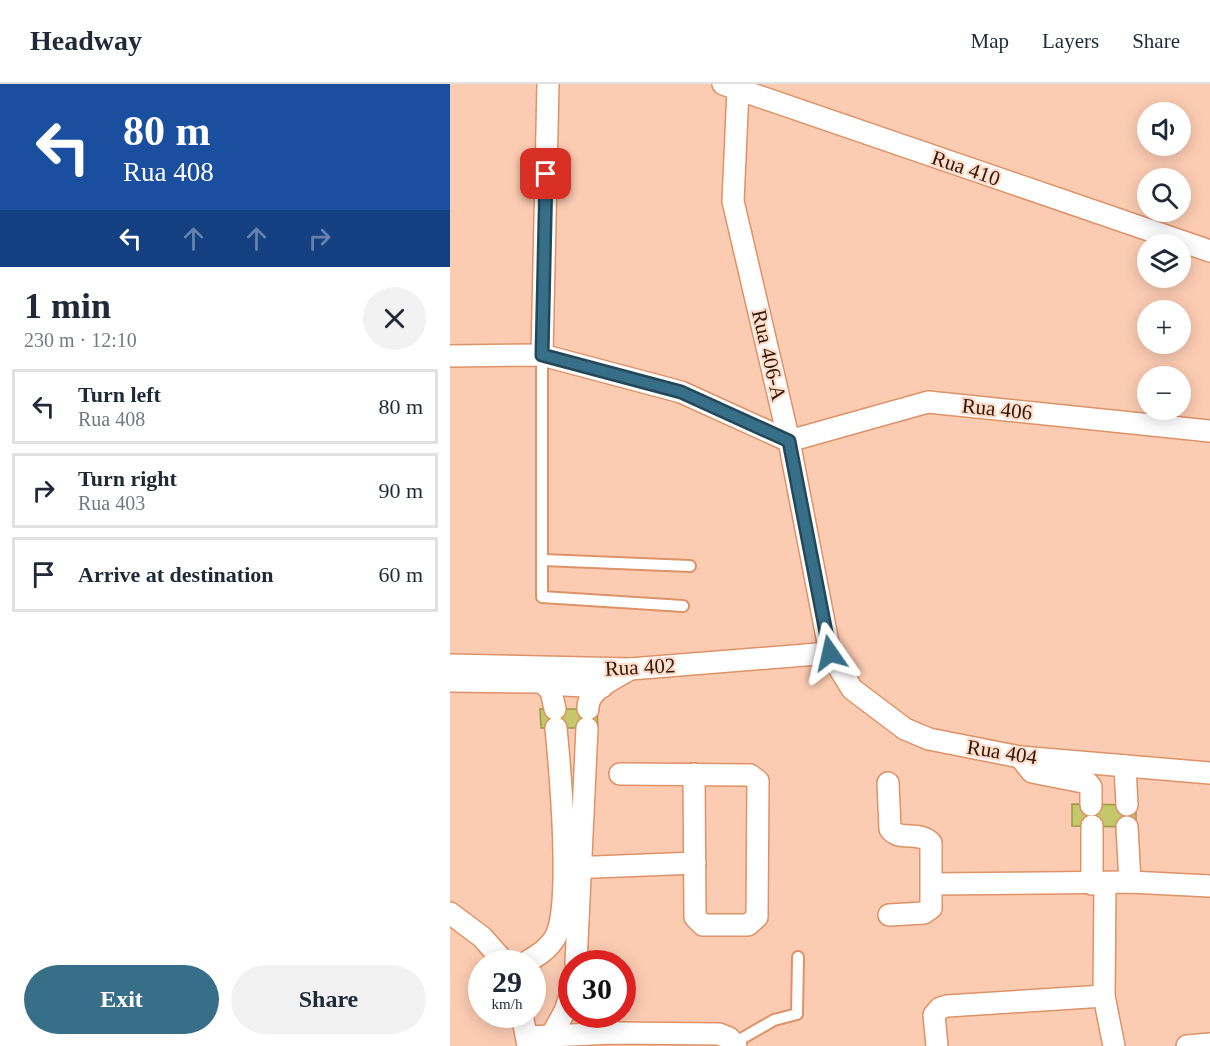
<!DOCTYPE html>
<html lang="en">
<head>
<meta charset="utf-8">
<style>
  :root { --surface:#fff; --page:#f2f2f3; --text:#1f2937; --muted:#747a83; --line:#e0e1e3; --accent:#376f89 }
  body { margin:0; font-family:Georgia,serif; background:var(--page); color:var(--text); height:100vh; display:flex; flex-direction:column; font-size:22px; white-space:nowrap }
  * { box-sizing:border-box; margin:0 }
  p { font-size:20px; color:var(--muted) }
  .icon { flex:none; width:33px; height:33px; fill:none; stroke:currentColor; stroke-width:2; stroke-linecap:round; stroke-linejoin:round }
  .map { position:relative; flex:1; overflow:hidden }
  .details { display:flex; flex-direction:column; background:var(--surface); width:450px }
  .details>* { flex:none }
  .banner { background:#1a4fa0; color:#fff; overflow:hidden }
  .controls { position:absolute; left:687px; top:18px; display:grid; gap:12px }
  .controls a { display:grid; place-items:center; width:54px; height:54px; border-radius:50%; background:var(--surface); box-shadow:0 3px 15px #0003; font-size:30px }
  .speed { position:absolute; left:18px; top:866px; display:flex; gap:12px; font-size:30px; font-weight:700; text-align:center }
  .speed>* { display:grid; place-content:center; width:78px; height:78px; border-radius:50%; background:var(--surface); box-shadow:0 3px 15px #0003; line-height:1 }
  .speed small { font-size:15px; font-weight:400 }
  .speed .limit { border:9px solid #d22; background:#fff; color:#111 }
  .pin { position:absolute; display:grid; place-items:center; width:51px; height:51px; color:#fff; margin:-26px; border-radius:12px; box-shadow:0 3px 9px #0006 }
  .me { position:absolute; width:66px; margin:-33px; rotate:349deg; stroke-linejoin:round; filter:drop-shadow(0 0 4px #0008) }
  .turn { display:flex; align-items:center; gap:21px; height:126px; padding:0 24px; font-size:27px }
  .turn .icon { width:78px; height:78px; stroke-width:2.5 }
  .turn b { display:block; font-size:42px; line-height:51px }
  .lanes { display:flex; align-items:center; height:57px; padding:0 24px; background:#0003; justify-content:center; gap:30px; direction:ltr }
  .lanes .off { opacity:.35 }
  .round { display:grid; place-items:center; flex:none; width:63px; height:63px; border-radius:32px; background:var(--page) }
  .overview { display:flex; align-items:center; justify-content:space-between; height:102px; padding:0 24px }
  h1 { font-size:36px; font-weight:800; line-height:45px }
  .cta { display:flex; gap:12px; margin-top:auto; padding:12px 24px }
  .cta a { flex:1; height:69px; border-radius:36px; background:var(--accent); color:#fff; font-size:24px; font-weight:800; line-height:69px; text-align:center }
  .cta a+a { background:var(--page); color:var(--text) }
  ul { padding:0; list-style:none }
  li { display:flex; align-items:center; gap:18px; height:75px; margin:0 12px 9px; padding:0 12px; border:3px solid var(--line); border-radius:0px }
  li div { flex:1 }
  li b { display:block; font-size:22px }
  li em { font-style:normal }
  header { display:flex; align-items:center; gap:36px; box-sizing:border-box; height:84px; padding:0 30px; background:var(--surface); border-bottom:2px solid var(--line) }
  header strong { font-size:28px }
  nav { display:flex; gap:33px; margin-inline-start:auto; font-size:21px }
  main { display:flex; flex:1; min-height:0 }
  .map>svg:first-child { display:block }
  .building { fill:#c5c86a; stroke:#989a46; stroke-width:1.5 }
  .lines { fill:none; stroke-linecap:round; stroke-linejoin:round }
  .lane-casing { stroke:#dd9267; stroke-width:14 }
  .street-casing { stroke:#dd9267; stroke-width:24 }
  .lane { stroke:#fff; stroke-width:10 }
  .street { stroke:#fff; stroke-width:21 }
  .route-casing { stroke:#244859; stroke-width:15 }
  .route { stroke:#376f89; stroke-width:10 }
  .labels { text-anchor:middle; stroke-width:4.5; stroke-linejoin:round; paint-order:stroke }
  .street-label { font-size:21px; fill:#351906; stroke:#feddcc }
</style>
</head>
<body>
<header>
<strong>Headway</strong>
<nav><a>Map</a><a>Layers</a><a>Share</a></nav>
</header>
<main>
<section class="details">
<div class="banner">
<div class="turn"><svg class="icon" aria-label="left" viewBox="0 0 24 24"><path d="M17 20v-9H6M10 6l-5 5 5 5"/></svg><div><b>80 m</b>Rua 408</div></div>
<div class="lanes"><svg class="icon" aria-label="left" viewBox="0 0 24 24"><path d="M17 20v-9H6M10 6l-5 5 5 5"/></svg><svg class="icon off" aria-label="ahead" viewBox="0 0 24 24"><path d="M12 20V5M6 11l6-6 6 6"/></svg><svg class="icon off" aria-label="ahead" viewBox="0 0 24 24"><path d="M12 20V5M6 11l6-6 6 6"/></svg><svg class="icon off" aria-label="right" viewBox="0 0 24 24"><path d="M7 20v-9h11M14 6l5 5-5 5"/></svg></div>
</div>
<div class="overview"><div><h1>1 min</h1><p>230 m · 12:10</p></div><a class="round"><svg class="icon" aria-label="close" viewBox="0 0 24 24"><path d="M6 6l12 12M18 6L6 18"/></svg></a></div>
<ul>
<li><svg class="icon" aria-label="left" viewBox="0 0 24 24"><path d="M17 20v-9H6M10 6l-5 5 5 5"/></svg><div><b>Turn left</b><p>Rua 408</p></div><em>80 m</em></li>
<li><svg class="icon" aria-label="right" viewBox="0 0 24 24"><path d="M7 20v-9h11M14 6l5 5-5 5"/></svg><div><b>Turn right</b><p>Rua 403</p></div><em>90 m</em></li>
<li><svg class="icon" aria-label="arrive" viewBox="0 0 24 24"><path d="M6 21V4h12l-3 4 3 4H6"/></svg><div><b>Arrive at destination</b></div><em>60 m</em></li>
</ul>
<div class="cta"><a>Exit</a><a>Share</a></div>
</section>
<div class="map">
<svg width="760" height="962" viewBox="0 0 760 962">
  <rect width="100%" height="100%" fill="#fcccb2"/>
  <!-- building -->
  <g class="building">
    <path d="M90 625H147L148 644H91Z"/>
    <path d="M622 720 686 721V743L622 742Z"/>
  </g>
  <g class="lines">
    <!-- lane casing -->
    <g class="lane-casing">
      <g id="lane">
        <path d="M92 271V513L233 522"/>
        <path d="M93 476 240 482"/>
        <path d="M284 959 324 936 347 930 348 873"/>
      </g>
    </g>
    <!-- street casing -->
    <g class="street-casing">
      <g id="street">
        <path d="M273 0 760 167"/>
        <path d="M288 6 283 117 339 357 380 569 402 605 455 645 479 655 570 673 760 689"/>
        <path d="M92 271 98 0"/>
        <path d="M0 272 92 271 231 308 339 357"/>
        <path d="M339 357 478 318 760 347"/>
        <path d="M0 581 180 585 380 569"/>
        <path d="M0 597 92 598 101 607 105 625"/>
        <path d="M96 600 152 603"/>
        <path d="M138 625C137 605 165 595 180 585"/>
        <path d="M570 673 582 688 638 699 641 703V721"/>
        <path d="M675 682 677 721"/>
        <path d="M170 690 300 691 308 697 307 833 298 841H253L245 833 244 690"/>
        <path d="M438 699 440 745C449 758 469 746 481 759V824L474 829 439 831"/>
        <path d="M642 742V800"/>
        <path d="M677 743 680 798"/>
        <path d="M120 784 245 779"/>
        <path d="M655 799 654 912 664 962"/>
        <path d="M482 800 680 798 760 802"/>
        <path d="M0 829 32 853 55 879"/>
        <path d="M75 879C87 872 99 865 106 852 122 818 110 686 106 644"/>
        <path d="M126 879 137 644"/>
        <path d="M72 930 78 962"/>
        <path d="M148 930 164 949"/>
        <path d="M78 953 164 949 269 950 279 954 286 962"/>
        <path d="M100 954 115 927 122 906"/>
        <path d="M487 962 484 931 490 924 497 922 654 912"/>
        <path d="M737 962 760 960"/>
      </g>
    </g>
    <!-- lane -->
    <use href="#lane" class="lane"/>
    <!-- street -->
    <use href="#street" class="street"/>
  </g>
  <g class="lines">
    <!-- route casing -->
    <g class="route-casing">
      <path id="route" d="M96 90 92 271 231 308 339 357 380 569"/>
    </g>
    <!-- route -->
    <use href="#route" class="route"/>
  </g>
  <g class="labels">
    <!-- street labels -->
    <g class="street-label">
      <text transform="translate(516 84) rotate(19)" y="7">Rua 410</text>
      <text transform="translate(319 271) rotate(77)" y="7">Rua 406-A</text>
      <text transform="translate(547 325) rotate(6)" y="7">Rua 406</text>
      <text transform="translate(190 583) rotate(-3)" y="7">Rua 402</text>
      <text transform="translate(552 668) rotate(9)" y="7">Rua 404</text>
    </g>
  </g>
</svg>
<div class="controls">
<a><svg class="icon" aria-label="sound" viewBox="0 0 24 24"><path d="M4 9h4l5-4v14l-5-4H4zM17 9q2 3 0 6"/></svg></a>
<a><svg class="icon" aria-label="search" viewBox="0 0 24 24"><circle cx="10" cy="10" r="6"/><path d="M15 15l6 6"/></svg></a>
<a><svg class="icon" aria-label="layers" viewBox="0 0 24 24"><path d="M12 4l9 5-9 5-9-5zM3 14l9 5 9-5"/></svg></a>
<a>+</a>
<a>−</a>
</div>
<div class="speed"><div>29<small>km/h</small></div><div class="limit">30</div></div>
<div class="pin" style="left:96px;top:90px;background:#d93025"><svg class="icon" aria-label="arrive" viewBox="0 0 24 24"><path d="M6 21V4h12l-3 4 3 4H6"/></svg></div>
<svg class="me" style="left:380px;top:569px" viewBox="-20 -20 40 40"><path d="M0-17L14 15 0 8-14 15z" fill="#376f89" stroke="#fff" stroke-width="4"/></svg>
</div>
</main>
</body>
</html>
